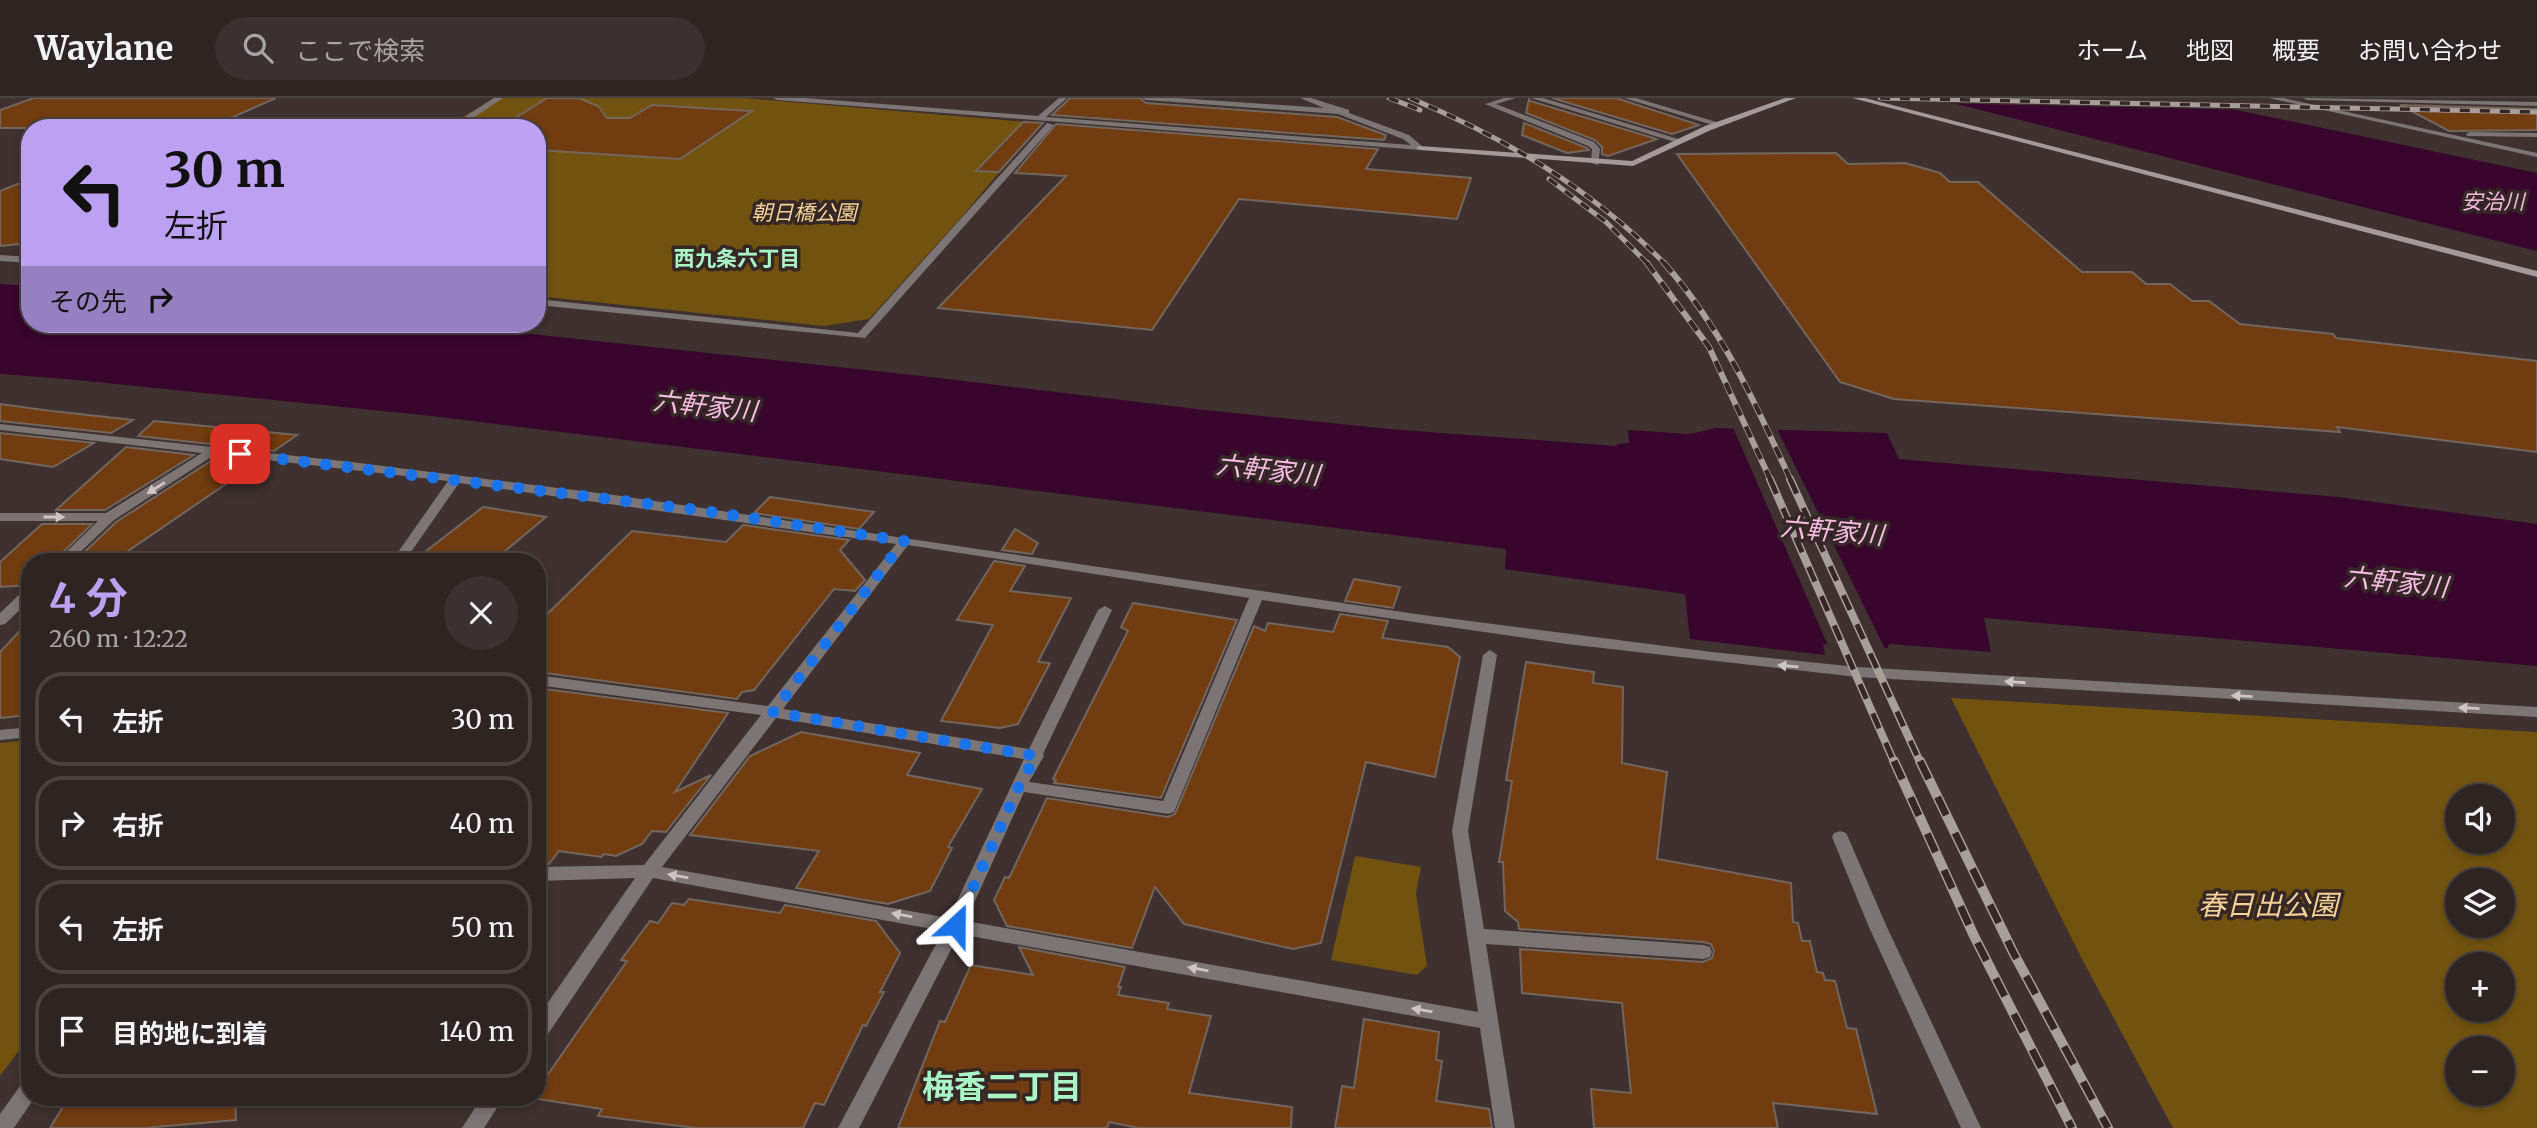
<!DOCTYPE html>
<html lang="ja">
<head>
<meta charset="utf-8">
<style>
  :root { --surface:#2e2523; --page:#3a3130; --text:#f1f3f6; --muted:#a7a5a6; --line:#494241; --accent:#bca0f2 }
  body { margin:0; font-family:Merriweather,"Noto Sans JP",serif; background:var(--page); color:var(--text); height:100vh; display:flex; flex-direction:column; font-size:26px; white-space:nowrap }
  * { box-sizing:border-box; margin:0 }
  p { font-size:23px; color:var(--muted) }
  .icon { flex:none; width:38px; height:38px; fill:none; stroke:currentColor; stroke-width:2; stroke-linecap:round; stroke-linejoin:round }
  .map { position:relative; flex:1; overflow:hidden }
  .drawer { position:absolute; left:21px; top:455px; width:525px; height:553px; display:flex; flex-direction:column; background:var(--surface); border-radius:28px; box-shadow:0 4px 10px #0003,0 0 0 2px var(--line) }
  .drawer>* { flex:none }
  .hud { position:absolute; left:21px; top:21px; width:525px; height:214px; border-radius:28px; box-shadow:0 4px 10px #0003,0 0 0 2px var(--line); background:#bca0f2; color:#111; overflow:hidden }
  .controls { position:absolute; left:2445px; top:686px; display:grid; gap:14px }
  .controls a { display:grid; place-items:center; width:70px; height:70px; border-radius:50%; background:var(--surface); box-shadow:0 4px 10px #0003,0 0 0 2px var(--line); font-size:35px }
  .pin { position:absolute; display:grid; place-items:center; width:60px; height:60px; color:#fff; margin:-30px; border-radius:14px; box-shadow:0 4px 10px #0006 }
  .me { position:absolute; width:77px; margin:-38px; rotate:24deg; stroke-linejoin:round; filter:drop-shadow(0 0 5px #0008) }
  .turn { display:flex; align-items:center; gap:24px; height:147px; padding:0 28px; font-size:32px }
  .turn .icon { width:91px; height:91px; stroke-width:2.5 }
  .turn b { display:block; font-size:49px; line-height:60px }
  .then { display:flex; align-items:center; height:66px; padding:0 28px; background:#0003; gap:14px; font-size:26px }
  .round { display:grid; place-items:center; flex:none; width:74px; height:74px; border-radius:37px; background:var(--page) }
  .headline { display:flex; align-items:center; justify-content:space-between; height:119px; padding:0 28px }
  h1 { font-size:42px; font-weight:700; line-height:52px; color:var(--accent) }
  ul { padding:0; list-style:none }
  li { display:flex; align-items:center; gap:21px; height:94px; margin:0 14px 10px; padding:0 14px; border:4px solid var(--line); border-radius:28px }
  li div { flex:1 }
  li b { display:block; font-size:26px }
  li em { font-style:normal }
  header { display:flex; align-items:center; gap:42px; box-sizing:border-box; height:98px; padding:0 35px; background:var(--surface); border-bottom:2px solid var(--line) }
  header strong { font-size:33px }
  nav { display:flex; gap:38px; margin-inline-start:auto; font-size:24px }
  .search { width:490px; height:63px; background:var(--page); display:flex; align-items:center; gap:18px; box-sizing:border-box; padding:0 24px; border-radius:38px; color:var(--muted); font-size:26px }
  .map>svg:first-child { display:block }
  .green { fill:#72520f; fill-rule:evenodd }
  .water { fill:#38052c }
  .pier { fill:#3e312f }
  .building { fill:#703c10; stroke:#72665e; stroke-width:2 }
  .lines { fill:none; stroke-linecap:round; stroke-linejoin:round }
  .street { fill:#7c7576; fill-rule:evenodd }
  .secondary { fill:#a4999b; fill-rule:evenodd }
  .rail-far3-casing { stroke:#a89e9c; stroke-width:5 }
  .rail-far2-casing { stroke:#a89e9c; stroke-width:6 }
  .rail-far1-casing { stroke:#a89e9c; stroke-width:8 }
  .rail-casing { stroke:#a89e9c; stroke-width:10 }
  .rail-far3 { stroke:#342725; stroke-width:3.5; stroke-dasharray:10; stroke-linecap:butt }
  .rail-far2 { stroke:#342725; stroke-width:4.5; stroke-dasharray:12; stroke-linecap:butt }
  .rail-far1 { stroke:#342725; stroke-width:5; stroke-dasharray:16; stroke-linecap:butt }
  .rail { stroke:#342725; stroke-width:7; stroke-dasharray:20; stroke-linecap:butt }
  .oneway { fill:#cec5c4 }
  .route { stroke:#1a73e8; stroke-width:12; stroke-dasharray:0 21.6 }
  .labels { text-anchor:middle; stroke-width:7; stroke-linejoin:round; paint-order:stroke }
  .far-water-label { font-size:21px; font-style:italic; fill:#f8bbe4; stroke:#342725 }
  .far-park-label { font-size:21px; font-style:italic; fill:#f7d397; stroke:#342725 }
  .far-neighbourhood-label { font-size:21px; font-weight:bold; fill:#aaf5c5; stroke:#342725 }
  .water-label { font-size:26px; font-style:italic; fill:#f8bbe4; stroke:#342725 }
  .near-park-label { font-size:28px; font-style:italic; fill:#f7d397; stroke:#342725 }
  .near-neighbourhood-label { font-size:32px; font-weight:bold; fill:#aaf5c5; stroke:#342725 }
</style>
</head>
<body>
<header>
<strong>Waylane</strong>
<div class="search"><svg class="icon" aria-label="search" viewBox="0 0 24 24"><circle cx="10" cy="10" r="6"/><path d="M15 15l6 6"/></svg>ここで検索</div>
<nav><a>ホーム</a><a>地図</a><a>概要</a><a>お問い合わせ</a></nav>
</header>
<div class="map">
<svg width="2537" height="1030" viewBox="0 0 2537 1030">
  <rect width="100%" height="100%" fill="#3e312f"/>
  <!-- green -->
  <g class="green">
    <path d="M494 0H743L1040 25 961 120 869 221 824 228 537 198V30H445Z"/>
    <path d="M1951 600 2537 634V1030H2173L2083 863ZM2502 698V744H2457V698ZM2502 782V828H2457V782ZM2502 866V912H2457V866ZM2502 950V996H2457V950Z"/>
    <path d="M30 642V938L0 978V645Z"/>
    <path d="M1355 758 1421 769 1416 796 1427 868 1417 877 1331 862Z"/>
  </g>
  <!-- water -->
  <g class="water">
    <path d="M1933 0 2194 3 2537 75V153Z"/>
    <path d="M0 186 30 188V226H439L931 279 1205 312 1389 331 1617 348V346L1629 345 1628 332 1690 336 1716 330 1887 335 1899 361 2338 399 2537 426V568L1984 520 1991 554 1889 546 1888 550 1823 546 1825 557 1690 541 1685 496 1505 471 1506 451 432 318 67 281 0 276Z"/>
  </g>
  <!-- pier -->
  <g class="pier">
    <path d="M1929 0H2200L2251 12 1939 5Z"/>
    <path d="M1732 327 1776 329 1886 553 1829 550Z"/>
  </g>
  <!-- building -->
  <g class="building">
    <path d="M34 0H276L208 30H0V12Z"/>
    <path d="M547 0H579L598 8 607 20H630L652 7 752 13 680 61 537 52V30H499Z"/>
    <path d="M1070 0H1140L1146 5 1337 19 1386 37 1384 42 1052 17Z"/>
    <path d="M1552 0H1616L1699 27 1672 36Z"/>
    <path d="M1529 1 1530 3 1657 41 1608 58 1602 56V49L1595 42 1526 15Z"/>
    <path d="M2400 7 2537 11V32L2449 33Z"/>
    <path d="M1023 24 1043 25 999 74 976 73Z"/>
    <path d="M1524 25 1587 50 1589 52 1567 55 1522 37Z"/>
    <path d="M1056 26 1378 51 1366 71 1471 80 1457 121 1239 101 1152 232 938 210 1066 78 1015 75Z"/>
    <path d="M1836 55 1848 66 1905 65 1940 75 1950 84H1978L2082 174H2132L2146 186H2170L2192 203H2209L2240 226 2333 236 2336 240 2537 263V354L2337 329 2340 334 1894 301 1840 284 1677 56Z"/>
    <path d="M30 81V145L0 148V93Z"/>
    <path d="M0 306 52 313 133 322 111 335 0 323Z"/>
    <path d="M154 323 297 337 274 353 138 338Z"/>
    <path d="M0 335 94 345 53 369 0 361Z"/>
    <path d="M126 349 194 357 105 412H56Z"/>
    <path d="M217 359 258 364 112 464H74L116 424Z"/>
    <path d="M770 399 874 414 859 431 754 415Z"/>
    <path d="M483 409 546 419 492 464H412Z"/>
    <path d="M42 426H92L53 464H30V487L0 489V464Z"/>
    <path d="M743 427 849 442 840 452 865 482 855 493 834 491 754 592 742 594 737 601 537 574V526L632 433 726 444Z"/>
    <path d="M1015 431 1038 445 1032 456 1002 452Z"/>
    <path d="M994 463 1025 468 1010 493 1071 500 1038 564 1050 565 1018 626 1000 630 941 623 993 527 957 522Z"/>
    <path d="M1354 481 1400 489 1393 510 1345 503Z"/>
    <path d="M1133 505 1237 522 1161 700 1054 685 1056 682 1053 681 1128 533 1121 529Z"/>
    <path d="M1340 516 1388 523 1382 540 1448 549 1460 559 1435 679 1366 664 1321 845 1293 851 1184 826 1155 789 1132 850 1007 828 994 802 1005 779 1009 780 1047 700 1168 719 1175 716 1254 528 1265 533 1268 525 1333 534Z"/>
    <path d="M30 522V617L0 620V554Z"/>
    <path d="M1526 564 1594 574 1593 585 1623 589 1622 665 1667 674 1657 761 1791 785 1793 824 1798 825 1802 843H1810L1817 874 1823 875 1825 882 1835 883 1847 930 1856 931 1877 1016 1773 1005 1778 1030H1594L1591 991 1631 995 1622 905 1522 895 1520 851 1703 864 1712 860 1714 853 1711 846 1703 844 1519 831 1518 824 1505 813 1503 764H1499L1512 683 1506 682Z"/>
    <path d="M537 590 728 615 675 694 711 677 666 734 652 733 642 746 616 758 604 756 601 759 559 753 549 766H537Z"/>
    <path d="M801 634 920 655 907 677 982 691 948 749 952 750 930 793 888 806 796 790 819 753 690 737 750 658Z"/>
    <path d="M689 801 780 815 785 807 876 823 900 855 880 894H884L866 928 863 927 824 1007 815 1005 803 1030H696L598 1018 602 1011 532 1000 537 999V992L627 863 621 862 650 823 658 825 672 805 684 807Z"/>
    <path d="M1019 849 1125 869 1118 889H1121L1118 897 1169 905 1167 911 1211 918 1189 995 1292 1009 1291 1030H1138L1109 1024 1107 1030H898L940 923 945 924 971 867 1033 877Z"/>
    <path d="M1364 921 1439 934 1436 962 1442 963 1436 1003 1489 1011 1492 1030H1335L1342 988 1354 990Z"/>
    <path d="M69 999H235L236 1022 144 1030H50Z"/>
  </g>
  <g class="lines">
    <!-- street -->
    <g class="street">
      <path d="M494 0H503L458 30H448Z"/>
      <path d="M773 0H805L1038 18 1059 0H1067L1046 19 1411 47 1403 41 1338 16 1146 2 1142 0H1177L1324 10 1300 0H1311L1349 12V15L1409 37 1424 50 1420 52 777 2Z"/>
      <path d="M1504 0H1516L1496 6 1594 44 1600 51 1598 67 1591 65 1592 51 1588 48 1485 6Z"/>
      <path d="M1531 0H1543L1685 43 1678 45Z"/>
      <path d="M1624 0H1636L1723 26 1716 28Z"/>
      <path d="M2269 0H2283L2537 55V59Z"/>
      <path d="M2303 0 2537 4V8L2307 2Z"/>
      <path d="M1047 25 1054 27 865 240 537 207V201L858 235Z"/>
      <path d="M2470 34 2537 35V39L2467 38 2466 36Z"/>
      <path d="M0 157 30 159V165L0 163Z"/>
      <path d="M0 326 351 364 614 397 1423 517 1712 554 1857 569 2537 609V619L1857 579 1567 546 1262 502 1174 714 1168 716 1024 694 966 823 1478 914 1452 733 1483 557 1490 552 1497 557 1468 733 1484 831 1703 847 1710 849 1712 854 1710 859 1703 861 1486 846 1515 1030H1495L1480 930 959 836 859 1030H838L943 833 653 780 544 942 537 944V920L635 780 537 783V769L644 767 761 617 537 587V577L768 608 896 446 459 385 404 464H391L448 383 216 356 114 422 70 464H56L98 423H0V415H106L202 355 0 332ZM908 447 1249 500 1163 703 1029 684 1044 658 1043 656 1112 512 1105 508 1098 512 1029 651 783 611ZM776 620 1024 661 949 820 662 769Z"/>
      <path d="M30 490V502L5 526 0 527V515L25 491Z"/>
      <path d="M30 629V639L0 642V632Z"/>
      <path d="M1840 733 1846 735 1848 739 1886 827 1981 1030H1961L1868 827 1832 739 1834 735Z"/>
      <path d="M30 981V999H35L14 1030H0V1016L23 984Z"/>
      <path d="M482 999H504L484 1030H462Z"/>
    </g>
    <!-- secondary -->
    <g class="secondary">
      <path d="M1785 0H1796L1711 32 1633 68 1420 52 1416 50 1420 48 1632 63 1705 28Z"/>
      <path d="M1852 0H1865L2537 173V179Z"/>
    </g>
    <!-- rail-far3 casing -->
    <g class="rail-far3-casing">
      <g id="rail-far3">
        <path d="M1389 0 1420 12"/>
        <path d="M1410 0C1507 41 1592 91 1666 167"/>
        <path d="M1880 0 2537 14"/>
        <path d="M1549 81 1606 124 1649 167"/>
      </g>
    </g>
    <!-- rail-far2 casing -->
    <g class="rail-far2-casing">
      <g id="rail-far2">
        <path d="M1647 165 1709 249 1771 383"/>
        <path d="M1664 165C1721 229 1756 306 1791 383"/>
      </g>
    </g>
    <!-- rail-far1 casing -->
    <g class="rail-far1-casing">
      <g id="rail-far1">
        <path d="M1770 381 1894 664"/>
        <path d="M1790 381 1920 664"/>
      </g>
    </g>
    <!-- rail casing -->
    <g class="rail-casing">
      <g id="rail">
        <path d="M1894 663 1974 838 2072 1030"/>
        <path d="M1920 663 2013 854 2108 1030"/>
      </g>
    </g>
    <!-- rail-far3 -->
    <use href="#rail-far3" class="rail-far3"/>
    <!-- rail-far2 -->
    <use href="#rail-far2" class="rail-far2"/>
    <!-- rail-far1 -->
    <use href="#rail-far1" class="rail-far1"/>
    <!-- rail -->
    <use href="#rail" class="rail"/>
  </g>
  <!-- one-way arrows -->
  <defs><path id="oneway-solid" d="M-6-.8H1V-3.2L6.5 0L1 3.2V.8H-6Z" transform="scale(1.75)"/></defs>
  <g class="oneway">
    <use href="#oneway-solid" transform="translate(156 390) rotate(148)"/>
    <use href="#oneway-solid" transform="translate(54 419)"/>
    <use href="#oneway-solid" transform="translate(1788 568) rotate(-175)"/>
    <use href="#oneway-solid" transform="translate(2015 584) rotate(-176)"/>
    <use href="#oneway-solid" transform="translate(2242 598) rotate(-177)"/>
    <use href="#oneway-solid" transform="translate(2469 610) rotate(-177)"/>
    <use href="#oneway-solid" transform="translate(678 778) rotate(-170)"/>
    <use href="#oneway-solid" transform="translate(902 817) rotate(-170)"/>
    <use href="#oneway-solid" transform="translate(1198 871) rotate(-170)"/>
    <use href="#oneway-solid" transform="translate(1422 912) rotate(-170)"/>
  </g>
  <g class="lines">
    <!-- route -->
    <path class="route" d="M240 356 698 412 904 443 773 614 1036 658 1019 688 956 827"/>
  </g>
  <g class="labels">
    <!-- far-water labels -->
    <g class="far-water-label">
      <text x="2493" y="111">安治川</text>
    </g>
    <!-- far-park labels -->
    <g class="far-park-label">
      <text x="804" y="122">朝日橋公園</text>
    </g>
    <!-- far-neighbourhood labels -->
    <g class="far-neighbourhood-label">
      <text x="737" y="168">西九条六丁目</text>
    </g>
    <!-- water labels -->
    <g class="water-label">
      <text transform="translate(705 308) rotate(6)" y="9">六軒家川</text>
      <text transform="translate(1268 372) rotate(6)" y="9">六軒家川</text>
      <text transform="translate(1832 433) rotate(5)" y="9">六軒家川</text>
      <text transform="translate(2396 484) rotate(6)" y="9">六軒家川</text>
    </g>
    <!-- near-park labels -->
    <g class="near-park-label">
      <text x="2268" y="817">春日出公園</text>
    </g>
    <!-- near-neighbourhood labels -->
    <g class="near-neighbourhood-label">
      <text x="1002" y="1000">梅香二丁目</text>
    </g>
  </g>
</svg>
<div class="controls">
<a><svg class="icon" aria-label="sound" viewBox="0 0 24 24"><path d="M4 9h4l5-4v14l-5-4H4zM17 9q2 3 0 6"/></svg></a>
<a><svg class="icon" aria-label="layers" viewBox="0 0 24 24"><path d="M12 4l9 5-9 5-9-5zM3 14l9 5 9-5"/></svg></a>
<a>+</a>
<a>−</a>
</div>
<div class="pin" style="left:240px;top:356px;background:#d93025"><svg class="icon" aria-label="arrive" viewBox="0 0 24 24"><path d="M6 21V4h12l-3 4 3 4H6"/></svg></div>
<svg class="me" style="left:956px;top:827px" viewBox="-20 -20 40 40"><path d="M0-17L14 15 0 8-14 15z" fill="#1a73e8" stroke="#fff" stroke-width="4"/></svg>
<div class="hud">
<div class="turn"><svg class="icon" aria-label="left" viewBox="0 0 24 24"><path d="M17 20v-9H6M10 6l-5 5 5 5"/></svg><div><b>30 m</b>左折</div></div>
<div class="then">その先<svg class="icon" aria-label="right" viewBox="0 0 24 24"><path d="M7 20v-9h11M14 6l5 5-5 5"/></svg></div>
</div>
<section class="drawer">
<div class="headline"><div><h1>4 分</h1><p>260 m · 12:22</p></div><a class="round"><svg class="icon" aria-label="close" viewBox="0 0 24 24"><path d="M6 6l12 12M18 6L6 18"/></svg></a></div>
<ul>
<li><svg class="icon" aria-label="left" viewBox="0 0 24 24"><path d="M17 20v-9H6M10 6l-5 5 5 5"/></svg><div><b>左折</b></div><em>30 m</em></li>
<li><svg class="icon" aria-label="right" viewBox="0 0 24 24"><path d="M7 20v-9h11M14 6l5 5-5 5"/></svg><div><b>右折</b></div><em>40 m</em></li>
<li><svg class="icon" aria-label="left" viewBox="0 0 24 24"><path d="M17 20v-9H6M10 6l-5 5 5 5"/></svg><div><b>左折</b></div><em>50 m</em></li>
<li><svg class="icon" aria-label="arrive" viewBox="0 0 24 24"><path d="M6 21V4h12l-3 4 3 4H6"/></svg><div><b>目的地に到着</b></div><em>140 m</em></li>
</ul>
</section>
</div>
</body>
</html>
